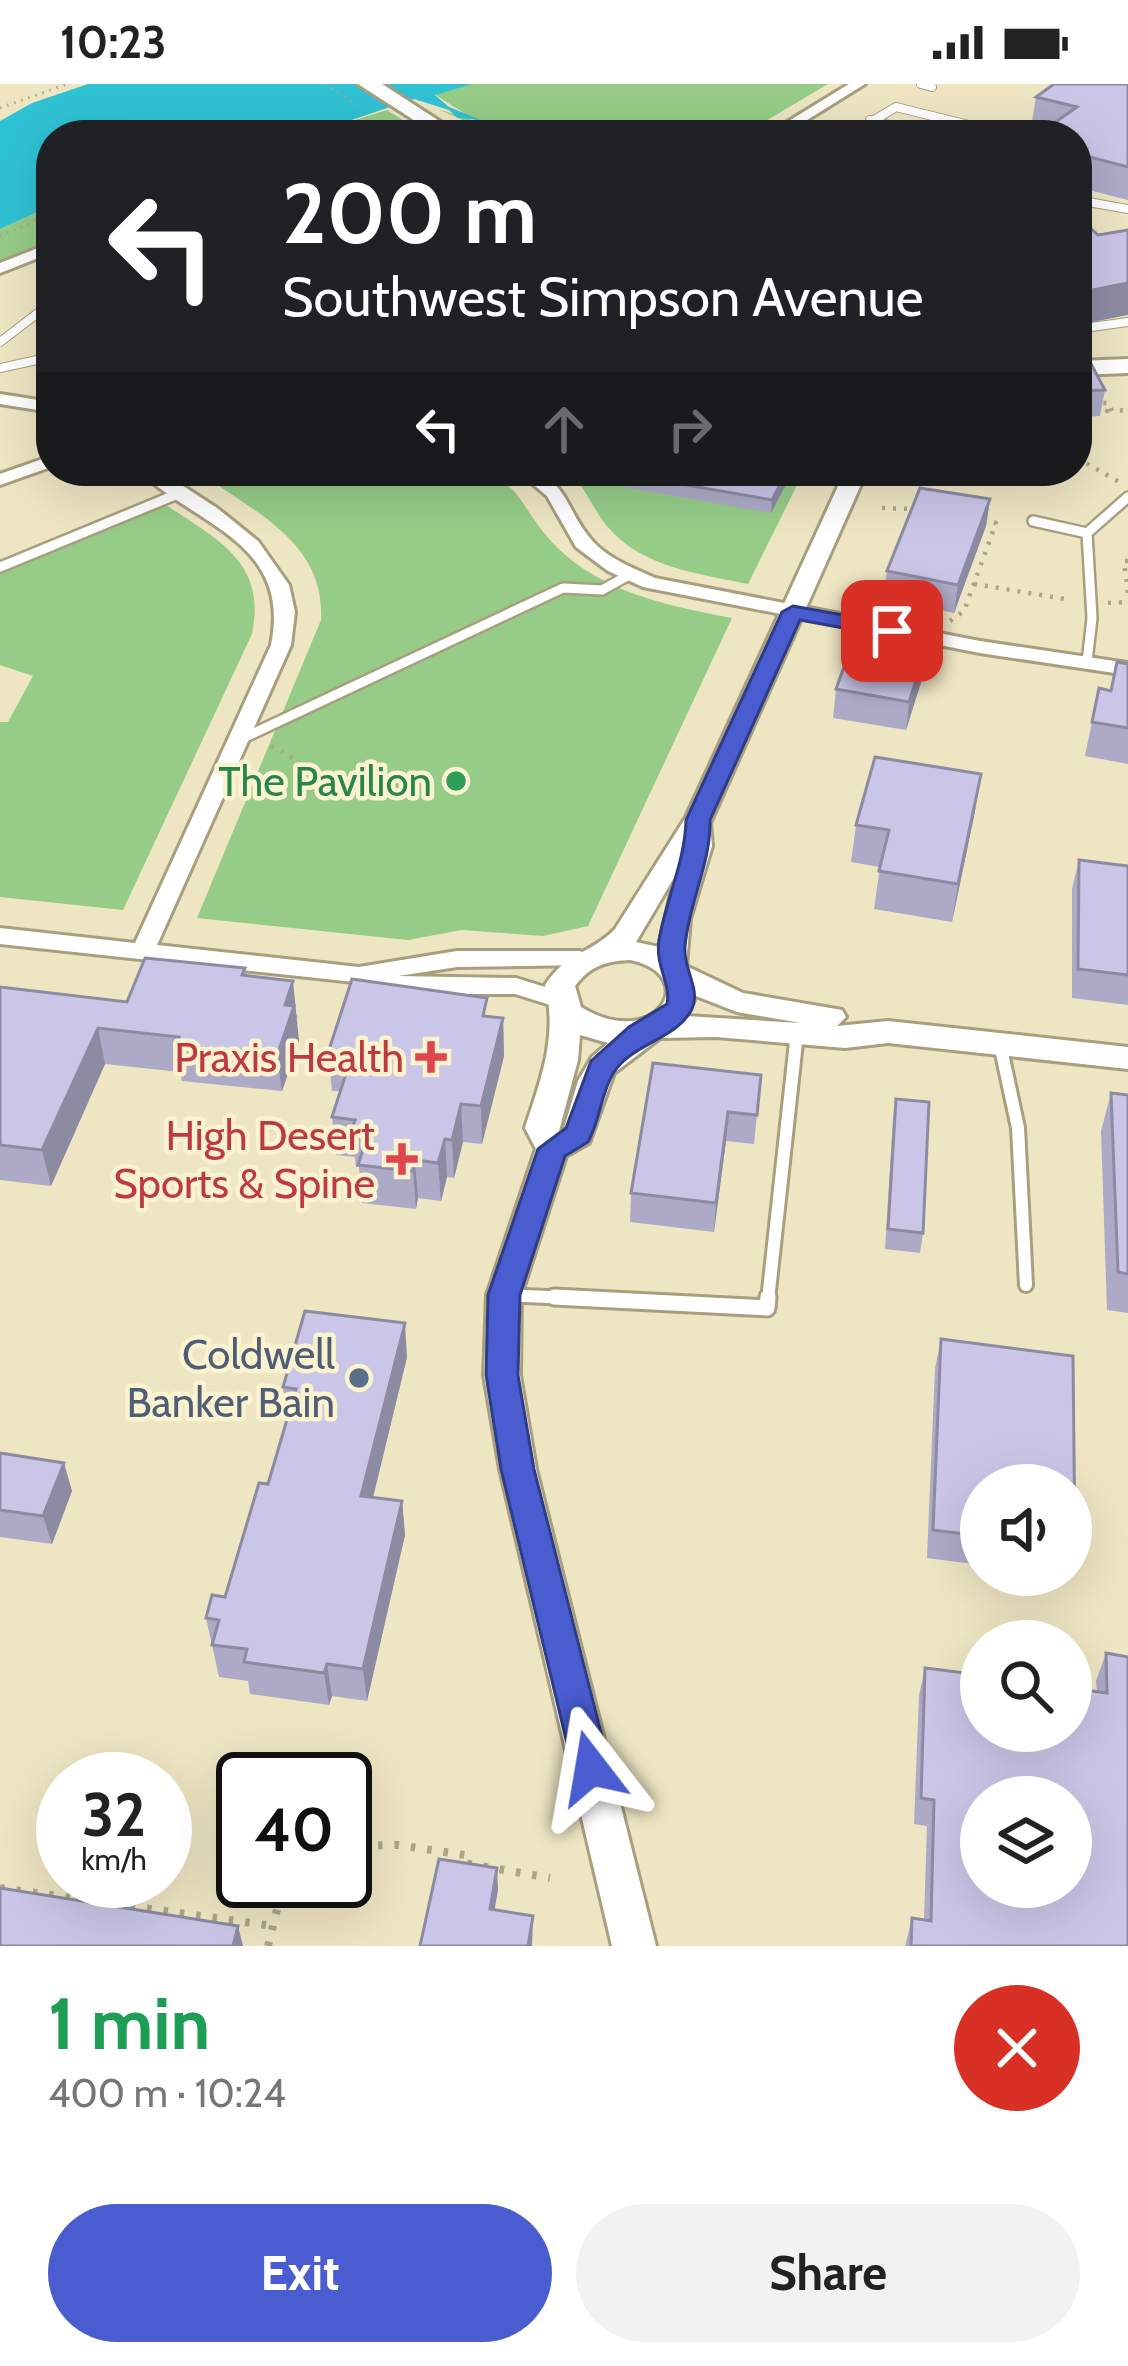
<!DOCTYPE html>
<html lang="en">
<head>
<meta charset="utf-8">
<style>
  :root { --surface:#fff; --page:#f2f2f2; --text:#222; --muted:#767676; --accent:#495cd0 }
  body { margin:0; font-family:Cabin,sans-serif; background:var(--page); color:var(--text); height:100vh; display:flex; flex-direction:column; font-size:45px; white-space:nowrap }
  * { box-sizing:border-box; margin:0 }
  p { font-size:39px; color:var(--muted) }
  .icon { flex:none; width:66px; height:66px; fill:none; stroke:currentColor; stroke-width:2; stroke-linecap:round; stroke-linejoin:round }
  .map { position:relative; height:1862px; overflow:hidden }
  .details { display:flex; flex-direction:column; background:var(--surface); flex:1 }
  .details>* { flex:none }
  .hud { position:absolute; left:36px; top:36px; width:1056px; height:366px; border-radius:48px; box-shadow:0 12px 48px #0002; background:#202124; color:#fff; overflow:hidden }
  .buttons { position:absolute; left:960px; top:1380px; display:grid; gap:24px }
  .buttons a { display:grid; place-items:center; width:132px; height:132px; border-radius:50%; background:var(--surface); box-shadow:0 12px 48px #0002; font-size:60px }
  .speed { position:absolute; left:36px; top:1668px; display:flex; gap:24px; font-size:60px; font-weight:700; text-align:center }
  .speed>* { display:grid; place-content:center; width:156px; height:156px; border-radius:50%; background:var(--surface); box-shadow:0 12px 48px #0002; line-height:1 }
  .speed small { font-size:30px; font-weight:400 }
  .speed .limit { border:6px solid #111; border-radius:18px; background:#fff; color:#111 }
  .pin { position:absolute; display:grid; place-items:center; width:102px; height:102px; color:#fff; margin:-51px; border-radius:24px; box-shadow:0 6px 18px #0006 }
  .me { position:absolute; width:132px; margin:-66px; rotate:346deg; stroke-linejoin:round; filter:drop-shadow(0 0 9px #0008) }
  .turn { display:flex; align-items:center; gap:42px; height:252px; padding:0 48px; font-size:54px }
  .turn .icon { width:156px; height:156px; stroke-width:2.5 }
  .turn b { display:block; font-size:84px; line-height:102px }
  .lanes { display:flex; align-items:center; height:114px; padding:0 48px; background:#0003; justify-content:center; gap:60px; direction:ltr }
  .lanes .off { opacity:.35 }
  .round { display:grid; place-items:center; flex:none; width:126px; height:126px; border-radius:63px; background:var(--page) }
  .head { display:flex; align-items:center; justify-content:space-between; height:204px; padding:0 48px }
  h1 { font-size:72px; font-weight:700; line-height:90px; color:#1e9e55 }
  .primary-button { display:flex; gap:24px; margin-top:auto; padding:24px 48px }
  .primary-button a { flex:1; height:138px; border-radius:72px; background:var(--accent); color:#fff; font-size:48px; font-weight:700; line-height:138px; text-align:center }
  .primary-button a+a { background:var(--page); color:var(--text) }
  .status { display:flex; justify-content:space-between; align-items:center; height:84px; padding:0 60px; background:var(--surface); direction:ltr }
  .status svg { height:33px; fill:currentColor }
  .map>svg:first-child { display:block }
  .green { fill:#96cc88 }
  .water { fill:#2fc2d4 }
  .lines { fill:none; stroke-linecap:round; stroke-linejoin:round }
  .service-far3-casing { stroke:#a89f7f; stroke-width:10 }
  .service-far2-casing { stroke:#a89f7f; stroke-width:14 }
  .service-far1-casing { stroke:#a89f7f; stroke-width:18 }
  .service-casing { stroke:#a89f7f; stroke-width:21 }
  .minor-casing { stroke:#a89f7f; stroke-width:6 }
  .tertiary-casing { stroke:#a89f7f; stroke-width:6 }
  .secondary-casing { stroke:#a89f7f; stroke-width:6 }
  .path-far2 { stroke:#aca58a; stroke-width:3; stroke-dasharray:1.5 6; stroke-linecap:butt }
  .path-far1 { stroke:#aca58a; stroke-width:4.5; stroke-dasharray:3 8; stroke-linecap:butt }
  .path { stroke:#aca58a; stroke-width:8; stroke-dasharray:4.5 12; stroke-linecap:butt }
  .service-far3 { stroke:#fff; stroke-width:8 }
  .service-far2 { stroke:#fff; stroke-width:9 }
  .service-far1 { stroke:#fff; stroke-width:12 }
  .service { stroke:#fff; stroke-width:15 }
  .minor { fill:#fff; fill-rule:evenodd }
  .tertiary { fill:#fff; fill-rule:evenodd }
  .secondary { fill:#fff; fill-rule:evenodd }
  .wall { fill:#adaac7 }
  .shaded-wall { fill:#8d8ba2 }
  .building { fill:#c9c6e7; stroke:#8d8ba2; stroke-width:3; fill-rule:evenodd }
  .route { fill:#495cd0; stroke:#2f3c87; stroke-width:3 }
  .leisure-dot { fill:#2e9e5b; stroke:#fbf2d0; stroke-width:4.5 }
  .health-dot { fill:#e0444e; stroke:#fbf2d0; stroke-width:4.5 }
  .service-dot { fill:#5c6f8a; stroke:#fbf2d0; stroke-width:4.5 }
  .labels { text-anchor:middle; stroke-width:9; stroke-linejoin:round; paint-order:stroke }
  .leisure-label { font-size:42px; fill:#27864d; stroke:#fbf2d0; text-anchor:end }
  .health-label { font-size:42px; fill:#be3a42; stroke:#fbf2d0; text-anchor:end }
  .service-label { font-size:42px; fill:#4e5e75; stroke:#fbf2d0; text-anchor:end }
</style>
</head>
<body>
<div class="status"><b>10:23</b><svg viewBox="0 0 49 12"><path d="M0 12V9h3v3zM5 12V6h3v6zM10 12V3h3v9zM15 12V0h3v12zM26 1h20v11H26zM47 4h2v5h-2z"/></svg></div>
<div class="map">
<svg width="1128" height="1862" viewBox="0 0 1128 1862">
  <rect width="100%" height="100%" fill="#eee5c3"/>
  <!-- green -->
  <g class="green">
    <path d="M472 0H828L744 50 718 51H496L438 25 478 38 434 10Z"/>
    <path d="M387 26 426 51H307Z"/>
    <path d="M51 122V160L0 178V145Z"/>
    <path d="M247 387H489C524 410 521 421 545 450 591 506 663 521 732 534L588 842 543 852 462 846 408 856 197 834 321 536C325 466 268 435 216 400Z"/>
    <path d="M568 387H804L748 500C700 490 640 483 607 442 592 424 586 403 568 387Z"/>
    <path d="M166 421C218 456 267 478 252 550L123 826 0 813V638H8L33 592 0 581V490Z"/>
  </g>
  <!-- water -->
  <path class="water" d="M88 0H472L435 11 449 23 481 36 458 34 449 26 414 15 307 51H51V122L0 145V37L32 19Z"/>
  <g class="lines">
    <!-- service-far3 casing -->
    <g class="service-far3-casing">
      <g id="service-far3">
        <path d="M921 0 932 3"/>
        <path d="M870 36 928 51"/>
        <path d="M849 51 896 23 1009 51"/>
        <path d="M1077 116 1128 125"/>
        <path d="M1077 245 1128 238"/>
        <path d="M0 258 51 219"/>
        <path d="M0 284 51 273"/>
      </g>
    </g>
    <!-- service-far2 casing -->
    <g class="service-far2-casing">
      <g id="service-far2">
        <path d="M165 399 196 387"/>
        <path d="M1033 437 1087 449"/>
        <path d="M0 483 180 409"/>
        <path d="M1087 578 1092 534 1087 449 1128 413"/>
        <path d="M239 656 563 504 602 506 629 491"/>
      </g>
    </g>
    <!-- service-far1 casing -->
    <g class="service-far1-casing">
      <g id="service-far1">
        <path d="M1000 960 1018 1044 1026 1201"/>
        <path d="M505 1211 615 1216"/>
        <path d="M768 1216 797 949"/>
      </g>
    </g>
    <!-- service casing -->
    <g class="service-casing">
      <path id="service" d="M554 1213 767 1224 768 1213"/>
    </g>
    <!-- minor casing -->
    <g class="minor-casing">
      <g id="minor">
        <path d="M849 0H865L783 51H766Z"/>
        <path d="M51 159V169L0 189V179Z"/>
        <path d="M0 310 51 318V328L0 320Z"/>
        <path d="M51 372V383L0 401V390Z"/>
        <path d="M139 387H160L217 424 258 457 289 501 295 528 291 561 157 861 359 883 457 867H579L587 869 591 875 587 881 457 883 398 892 516 894 568 910 572 916 568 922 560 924 515 910H408L354 898 0 860V844L135 859 271 561C292 458 197 442 139 387Z"/>
        <path d="M517 387C566 387 564 424 590 454 606 474 633 484 655 494L980 557 1128 579V591L980 569 643 503 608 487 576 463 547 412Z"/>
      </g>
    </g>
    <!-- tertiary casing -->
    <g class="tertiary-casing">
      <path id="tertiary" d="M845 387H867L710 739 712 762 690 835 686 882 743 909 842 926 846 933 837 942 888 937 1128 963V985L888 959 845 964 716 953 660 954 614 989 589 1059 566 1072 521 1211 520 1291 536 1385 656 1862H612L500 1385 484 1291 487 1211 536 1065 525 1044C541 995 558 952 545 901 566 868 591 870 615 845L686 733ZM675 792 659 863 636 858ZM630 876C703 891 656 969 581 923L575 902C590 882 606 877 630 876ZM696 912 737 928 801 939 686 932ZM580 951 608 959 592 973 578 997 564 1044 559 1047 578 976Z"/>
    </g>
    <!-- secondary casing -->
    <g class="secondary-casing">
      <g id="secondary">
        <path d="M358 0H382L461 51H437Z"/>
        <path d="M1128 275V289L1077 291V277Z"/>
      </g>
    </g>
    <!-- path-far2 -->
    <g class="path-far2">
      <path d="M325 0 357 21"/>
      <path d="M0 24 67 0"/>
      <path d="M384 37 393 51"/>
      <path d="M473 45 492 51"/>
      <path d="M0 152 33 138 46 124"/>
    </g>
    <!-- path-far1 -->
    <g class="path-far1">
      <path d="M1099 320 1102 327H1107L1103 319H1109L1112 327 1128 326"/>
      <path d="M1077 374 1121 399"/>
      <path d="M882 424 917 425"/>
      <path d="M1128 477H1124L1128 509"/>
      <path d="M974 500 1071 516"/>
      <path d="M1108 519 1128 518"/>
      <path d="M950 537 964 527 996 439 983 437"/>
      <path d="M271 662 297 676 308 692"/>
    </g>
    <!-- path -->
    <g class="path">
      <path d="M345 1762 398 1761 465 1771 464 1779 550 1794"/>
      <path d="M0 1804 273 1842"/>
      <path d="M268 1862 284 1797"/>
    </g>
    <!-- service-far3 -->
    <use href="#service-far3" class="service-far3"/>
    <!-- service-far2 -->
    <use href="#service-far2" class="service-far2"/>
    <!-- service-far1 -->
    <use href="#service-far1" class="service-far1"/>
    <!-- service -->
    <use href="#service" class="service"/>
    <!-- minor -->
    <use href="#minor" class="minor"/>
    <!-- tertiary -->
    <use href="#tertiary" class="tertiary"/>
    <!-- secondary -->
    <use href="#secondary" class="secondary"/>
  </g>
  <!-- wall -->
  <g class="wall">
    <path d="M1128 0V116L1077 103V51L1031 43 1036 13Z"/>
    <path d="M1077 279 1105 306 1100 332 1077 333Z"/>
    <path d="M624 387H793L771 429 624 403 626 387Z"/>
    <path d="M990 415 986 442 954 529 883 515 887 487Z"/>
    <path d="M929 573 906 646 833 634 836 605Z"/>
    <path d="M1128 580V680L1085 672 1099 604 1111 606Z"/>
    <path d="M975 727 952 838 874 825 880 783 851 778 856 741Z"/>
    <path d="M1079 776 1128 782V921L1072 914V805Z"/>
    <path d="M245 884 246 892 298 932 296 936 299 957 282 1007 182 997 180 988 105 980 51 1102 0 1096V903L127 918Z"/>
    <path d="M488 933 503 934 504 972 482 1060 463 1058 454 1094 447 1093 441 1117 418 1114 416 1125 362 1119 359 1083H356L355 1073 336 1071 332 1033 340 1007H332L328 969Z"/>
    <path d="M761 991 754 1060 726 1057 714 1148 630 1138 631 1109Z"/>
    <path d="M1111 1009 1128 1011V1229L1107 1226 1101 1047Z"/>
    <path d="M896 1015 923 1149 920 1169 885 1165 893 1035Z"/>
    <path d="M941 1255 1073 1272 1075 1465 1071 1479V1401H981V1481L927 1474 935 1284Z"/>
    <path d="M407 1273 373 1414 402 1417 405 1451 367 1617 332 1612 329 1621 250 1610 248 1597 219 1593 206 1534 225 1513 268 1400 287 1334 283 1303Z"/>
    <path d="M0 1369 72 1407 52 1460 0 1453Z"/>
    <path d="M1106 1569 1128 1862H905L912 1834 924 1836 927 1742 914 1740 919 1611 925 1584 1097 1608 1096 1597Z"/>
  </g>
  <!-- shaded-wall -->
  <g class="shaded-wall">
    <path d="M1128 199V231L1077 241V209Z"/>
    <path d="M787 387H793L771 429 772 416Z"/>
    <path d="M990 415 986 442 954 529 958 501Z"/>
    <path d="M933 544 929 573 906 646 909 618Z"/>
    <path d="M981 690 975 727 952 838 958 800Z"/>
    <path d="M293 897 299 957 282 1007 277 972 285 921Z"/>
    <path d="M503 934 504 972 482 1060 481 1022Z"/>
    <path d="M98 944 105 980 51 1102 42 1066Z"/>
    <path d="M461 1020 463 1058 454 1094 452 1056Z"/>
    <path d="M728 1028 726 1057 714 1148 716 1119Z"/>
    <path d="M445 1055 447 1093 441 1117 438 1079Z"/>
    <path d="M415 1076 418 1114 416 1125 413 1087Z"/>
    <path d="M405 1239 407 1273 365 1446 361 1412Z"/>
    <path d="M64 1379 72 1407 52 1460 43 1432Z"/>
    <path d="M402 1417 405 1451 367 1617 363 1585Z"/>
    <path d="M327 1580 332 1612 329 1621 324 1589Z"/>
    <path d="M497 1784 498 1806 491 1846 490 1825Z"/>
    <path d="M533 1832 532 1862H528Z"/>
    <path d="M238 1842 243 1862H233Z"/>
  </g>
  <!-- building -->
  <g class="building">
    <path d="M1054 0H1128V83L1078 70 1086 65 1077 62V51H1037L1077 23 1036 13Z"/>
    <path d="M1077 139 1086 140 1098 151 1128 146V199L1077 209Z"/>
    <path d="M1090 278 1105 306 1077 307V279Z"/>
    <path d="M626 387H787L772 416 624 390Z"/>
    <path d="M920 404 990 415 958 501 887 487Z"/>
    <path d="M862 533 933 544 909 618 836 605Z"/>
    <path d="M1117 578 1128 580V644L1092 638 1099 604 1111 607Z"/>
    <path d="M875 673 981 690 958 800 879 787 889 746 856 741Z"/>
    <path d="M1079 776 1128 782V891L1078 885Z"/>
    <path d="M145 874 245 884 242 891 293 897 285 921 294 922 277 972 176 961 179 953 98 944 42 1066 0 1061V903L127 918Z"/>
    <path d="M352 895 487 914 483 932 503 934 481 1022 461 1020 452 1056 445 1055 438 1079 415 1076 413 1087 358 1081 369 1047 352 1045 355 1036 332 1033 352 971 328 969Z"/>
    <path d="M653 979 761 991 757 1031 728 1028 716 1119 631 1109Z"/>
    <path d="M1111 1009 1128 1011V1190L1118 1188Z"/>
    <path d="M896 1015 929 1018 923 1149 888 1145Z"/>
    <path d="M305 1227 405 1239 361 1412 402 1417 363 1585 327 1580 324 1589 244 1578 247 1565 212 1561 219 1536 206 1534 212 1511 225 1513 259 1399 268 1400 296 1305 283 1303Z"/>
    <path d="M941 1255 1073 1272 1075 1465 1071 1464V1401H981V1452L933 1446Z"/>
    <path d="M0 1369 64 1379 43 1432 0 1426Z"/>
    <path d="M1106 1569 1128 1573V1862H911L912 1834 931 1837 934 1716 921 1714 925 1584 981 1591V1647H1071V1604L1107 1609ZM981 1713H1071V1803H981Z"/>
    <path d="M439 1775 497 1784 490 1825 533 1832 528 1862H420Z"/>
    <path d="M0 1804 238 1842 233 1862H0Z"/>
  </g>
  <!-- route -->
  <path class="route" d="M793 522 892 540 903 547 892 553 800 536 710 736C711 780 688 820 685 863 683 885 701 905 692 925 677 955 633 959 614 988 601 1008 600 1037 588 1058L565 1072 520 1211 518 1291 534 1385 610 1684 604 1696 591 1701 578 1696 573 1684 501 1385 486 1291 488 1211 538 1065 566 1044 591 977 629 943 667 920C671 898 655 883 659 856 666 815 685 778 686 736L782 528Z"/>
  <!-- markers -->
  <circle class="leisure-dot" cx="456" cy="697" r="12"/>
  <g class="health-dot">
    <path d="M425 955h12v12h12v12h-12v12h-12v-12h-12v-12h12z"/>
    <path d="M396 1057h12v12h12v12h-12v12h-12v-12h-12v-12h12z"/>
  </g>
  <circle class="service-dot" cx="359" cy="1294" r="12"/>
  <g class="labels">
    <!-- leisure labels -->
    <g class="leisure-label">
      <text x="432" y="712">The Pavilion</text>
    </g>
    <!-- health labels -->
    <g class="health-label">
      <text x="404" y="988">Praxis Health</text>
      <text x="375" y="1066">High Desert<tspan x="375" dy="48">Sports &amp; Spine</tspan></text>
    </g>
    <!-- service labels -->
    <g class="service-label">
      <text x="335" y="1285">Coldwell<tspan x="335" dy="48">Banker Bain</tspan></text>
    </g>
  </g>
</svg>
<div class="buttons">
<a><svg class="icon" aria-label="sound" viewBox="0 0 24 24"><path d="M4 9h4l5-4v14l-5-4H4zM17 9q2 3 0 6"/></svg></a>
<a><svg class="icon" aria-label="search" viewBox="0 0 24 24"><circle cx="10" cy="10" r="6"/><path d="M15 15l6 6"/></svg></a>
<a><svg class="icon" aria-label="layers" viewBox="0 0 24 24"><path d="M12 4l9 5-9 5-9-5zM3 14l9 5 9-5"/></svg></a>
</div>
<div class="speed"><div>32<small>km/h</small></div><div class="limit">40</div></div>
<div class="pin" style="left:892px;top:547px;background:#d93025"><svg class="icon" aria-label="arrive" viewBox="0 0 24 24"><path d="M6 21V4h12l-3 4 3 4H6"/></svg></div>
<svg class="me" style="left:591px;top:1684px" viewBox="-20 -20 40 40"><path d="M0-17L14 15 0 8-14 15z" fill="#495cd0" stroke="#fff" stroke-width="4"/></svg>
<div class="hud">
<div class="turn"><svg class="icon" aria-label="left" viewBox="0 0 24 24"><path d="M17 20v-9H6M10 6l-5 5 5 5"/></svg><div><b>200 m</b>Southwest Simpson Avenue</div></div>
<div class="lanes"><svg class="icon" aria-label="left" viewBox="0 0 24 24"><path d="M17 20v-9H6M10 6l-5 5 5 5"/></svg><svg class="icon off" aria-label="ahead" viewBox="0 0 24 24"><path d="M12 20V5M6 11l6-6 6 6"/></svg><svg class="icon off" aria-label="right" viewBox="0 0 24 24"><path d="M7 20v-9h11M14 6l5 5-5 5"/></svg></div>
</div>
</div>
<section class="details">
<div class="head"><div><h1>1 min</h1><p>400 m · 10:24</p></div><a class="round" style="background:#d93025;color:#fff"><svg class="icon" aria-label="close" viewBox="0 0 24 24"><path d="M6 6l12 12M18 6L6 18"/></svg></a></div>
<div class="primary-button"><a>Exit</a><a>Share</a></div>
</section>
</body>
</html>
